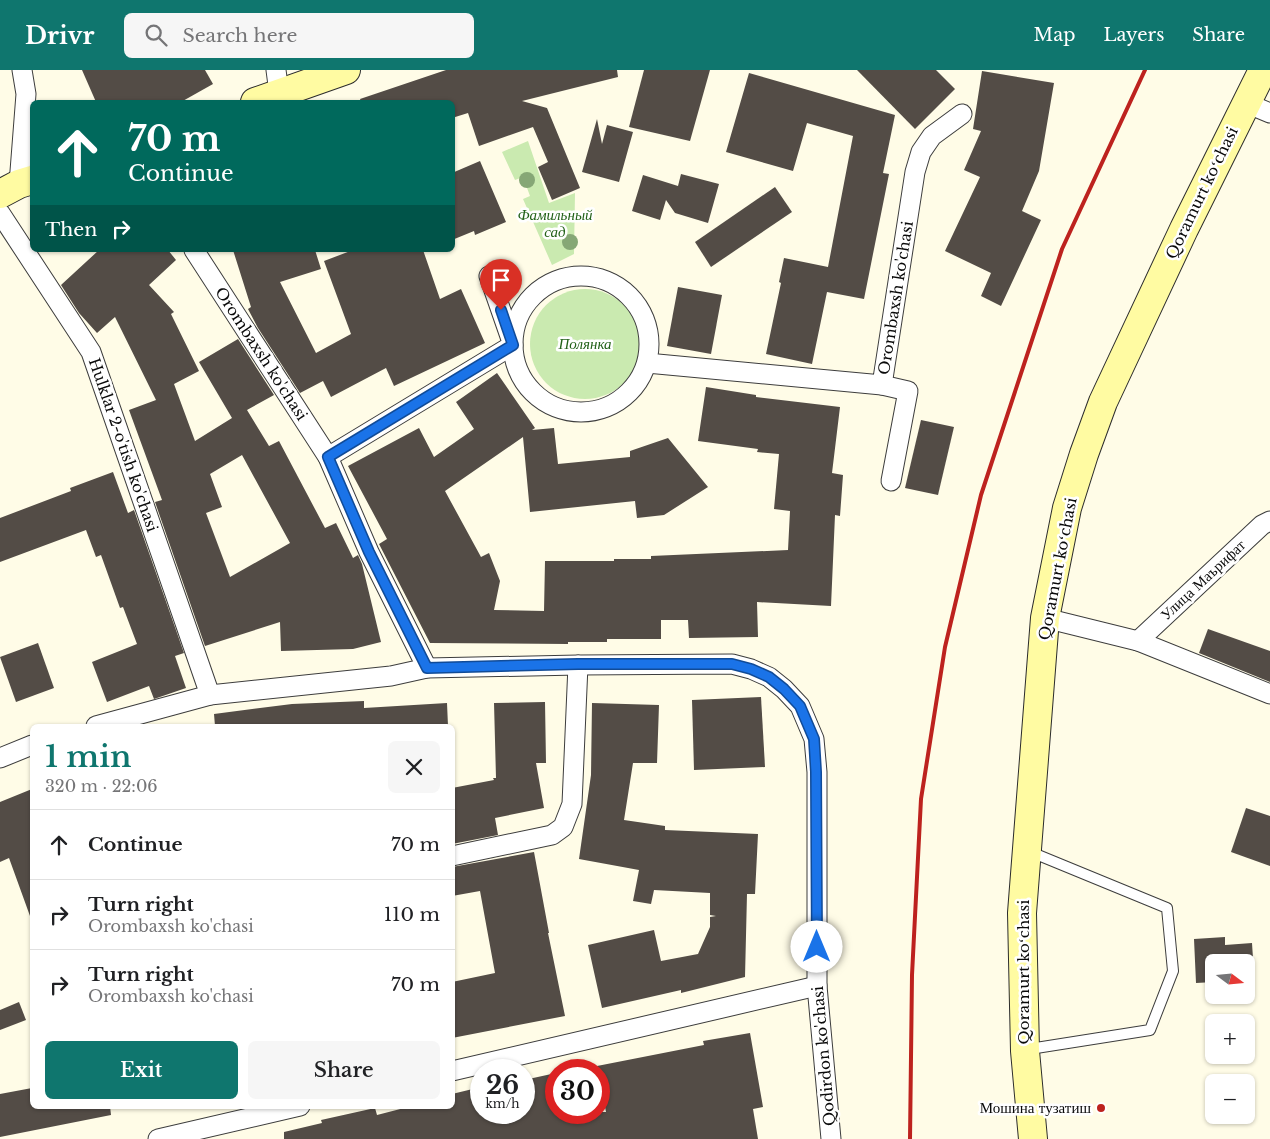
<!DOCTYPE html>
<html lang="en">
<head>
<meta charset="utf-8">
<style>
  :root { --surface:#fff; --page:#f6f6f6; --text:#202124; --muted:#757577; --line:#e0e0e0; --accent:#0f766e }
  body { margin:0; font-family:"Libre Baskerville",serif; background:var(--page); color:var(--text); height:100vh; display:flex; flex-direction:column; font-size:19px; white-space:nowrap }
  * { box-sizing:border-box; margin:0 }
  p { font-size:16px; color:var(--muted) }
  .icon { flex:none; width:28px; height:28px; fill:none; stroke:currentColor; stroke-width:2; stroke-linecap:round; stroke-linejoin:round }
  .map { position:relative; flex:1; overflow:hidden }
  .side { position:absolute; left:30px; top:654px; width:425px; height:385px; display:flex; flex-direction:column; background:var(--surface); border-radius:8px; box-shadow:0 1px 4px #0004 }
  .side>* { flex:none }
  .hud { position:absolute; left:30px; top:30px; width:425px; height:152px; border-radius:8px; box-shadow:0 1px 4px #0004; background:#00695c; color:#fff; overflow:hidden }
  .needle { width:32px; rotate:106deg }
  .fabs { position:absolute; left:1205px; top:884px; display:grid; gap:10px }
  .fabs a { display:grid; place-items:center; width:50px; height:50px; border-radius:8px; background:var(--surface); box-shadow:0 1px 4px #0004; font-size:25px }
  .speed { position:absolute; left:470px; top:989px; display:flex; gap:10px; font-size:25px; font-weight:700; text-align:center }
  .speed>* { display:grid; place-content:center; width:65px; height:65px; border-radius:50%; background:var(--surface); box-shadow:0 1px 4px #0004; line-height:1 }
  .speed small { font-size:12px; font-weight:400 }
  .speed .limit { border:8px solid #d22; background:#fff; color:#111 }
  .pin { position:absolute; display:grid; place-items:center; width:42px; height:42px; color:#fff; margin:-51px -21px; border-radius:50% 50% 50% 0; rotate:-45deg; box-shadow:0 0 5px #0007 }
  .pin .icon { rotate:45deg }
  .me { position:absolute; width:55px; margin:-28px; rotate:0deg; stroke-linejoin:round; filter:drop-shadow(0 0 4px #0008) }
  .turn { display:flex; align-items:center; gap:18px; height:105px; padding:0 15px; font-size:22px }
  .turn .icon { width:65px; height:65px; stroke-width:2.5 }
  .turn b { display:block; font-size:35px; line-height:42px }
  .then { display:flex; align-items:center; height:48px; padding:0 15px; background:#0003; gap:10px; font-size:19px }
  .round { display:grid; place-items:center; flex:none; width:52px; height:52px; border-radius:8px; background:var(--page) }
  .summary { display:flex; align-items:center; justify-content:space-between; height:85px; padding:0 15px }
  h1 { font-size:30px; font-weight:600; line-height:38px; color:var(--accent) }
  .cta { display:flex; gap:10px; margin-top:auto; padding:10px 15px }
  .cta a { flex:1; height:58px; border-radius:8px; background:var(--accent); color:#fff; font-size:20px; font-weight:600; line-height:58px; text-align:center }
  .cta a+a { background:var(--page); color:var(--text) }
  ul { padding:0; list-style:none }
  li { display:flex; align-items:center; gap:15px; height:70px; padding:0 15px; border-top:1px solid var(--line) }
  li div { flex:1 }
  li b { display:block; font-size:19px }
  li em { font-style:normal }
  header { display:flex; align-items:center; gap:30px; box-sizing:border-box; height:70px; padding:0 25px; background:var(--accent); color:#fff }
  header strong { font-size:24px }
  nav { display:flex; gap:28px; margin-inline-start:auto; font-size:18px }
  .search { width:350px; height:45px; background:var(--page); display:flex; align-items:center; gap:12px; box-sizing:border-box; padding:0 18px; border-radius:8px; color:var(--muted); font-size:19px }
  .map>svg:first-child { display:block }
  .green { fill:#caeab0 }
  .building { fill:#534c46; fill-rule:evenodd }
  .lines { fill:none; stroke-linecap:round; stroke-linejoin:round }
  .lane-casing { stroke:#3d3d3d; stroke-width:12 }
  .street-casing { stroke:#3d3d3d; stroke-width:21 }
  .secondary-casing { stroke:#2c2c2c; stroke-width:30 }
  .lane { stroke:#fff; stroke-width:10 }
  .street { stroke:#fff; stroke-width:19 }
  .secondary { stroke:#fffba2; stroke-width:28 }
  .rail { stroke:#bd221e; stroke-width:4 }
  .tree { fill:#86a776 }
  .route-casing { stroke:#114b97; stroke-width:12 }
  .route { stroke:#1a73e8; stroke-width:9 }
  .poi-dot { fill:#bd221e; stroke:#fff; stroke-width:2 }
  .labels { text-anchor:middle; stroke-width:5; stroke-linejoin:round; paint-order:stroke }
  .street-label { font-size:15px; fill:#0a0a0a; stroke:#fff }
  .park-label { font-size:15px; font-style:italic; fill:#236219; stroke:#fff }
  .poi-label { font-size:15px; fill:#0a0a0a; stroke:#fff; text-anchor:end }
</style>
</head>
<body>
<header>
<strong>Drivr</strong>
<div class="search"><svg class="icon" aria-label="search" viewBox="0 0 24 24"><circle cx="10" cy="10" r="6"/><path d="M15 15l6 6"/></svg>Search here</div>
<nav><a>Map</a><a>Layers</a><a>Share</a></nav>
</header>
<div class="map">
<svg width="1270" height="1069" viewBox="0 0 1270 1069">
  <rect width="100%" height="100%" fill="#fffce7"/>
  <!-- green -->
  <g class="green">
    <path d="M528 71 549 133 575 123 574 184 552 195 523 129 530 126 523 107 515 110 502 82Z"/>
    <circle cx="585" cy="274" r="55"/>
  </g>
  <!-- building -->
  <g class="building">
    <path d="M82 0H205L213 14 181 32H96Z"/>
    <path d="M446 0H617L618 7 522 31 547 38 580 118 552 130 538 97 548 92 533 57 479 76 468 43 452 48V32H361L360 29Z"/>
    <path d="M644 0H710L690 71 629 57Z"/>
    <path d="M857 0H936L955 19 915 59Z"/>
    <path d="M982 1 1054 13 1039 101 1022 141 1041 150 1001 236 981 226 991 203 945 181 980 107 964 100 981 61 973 59Z"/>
    <path d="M749 3 895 45 883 103 889 104 864 229 827 222 812 294 766 284 781 213 779 212 784 188 828 197 853 66 807 53 793 101 726 82Z"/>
    <path d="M597 49 602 74 607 55 633 62 619 112 582 102Z"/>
    <path d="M480 91 506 152 475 165 474 161 452 170V103Z"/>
    <path d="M681 104 719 114 708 153 675 143 666 130 660 150 632 141 643 105 678 116Z"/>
    <path d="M775 117 792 142 711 197 695 172Z"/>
    <path d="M99 180H168L176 190 149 215 174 242 171 244 199 301 174 314 195 371 232 348 199 292 238 269 274 325 247 340 269 376 279 371 325 458 336 453 353 488 358 485 362 494 381 572 353 579 281 581 280 552 205 576 155 432 162 430 129 340 156 330 115 247 97 263 79 243 61 215ZM242 385 290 473 230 507 206 443 222 437 210 404Z"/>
    <path d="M233 180H315L321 199 280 212 316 283 351 264 324 191 353 180H423L440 229 461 219 485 273 394 316 386 298 331 327 323 311 300 323 258 258 248 239 251 237Z"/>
    <path d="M678 217 722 225 711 284 667 276Z"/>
    <path d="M497 303 535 358 532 360 554 358 558 394 630 387V381L668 368 708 417 664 445 637 448 635 431 530 442 523 367 445 421 481 487 489 483 500 511 494 540 544 541 545 491H614V489H651V486L788 480 790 441 774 439 779 384 757 382 758 379 698 371 706 317 756 325V327L840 337 832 403 843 405 840 446 835 445 831 536 757 532 758 567 689 568 688 550H661V569H607V572H568V574L430 573 379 474 387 469 348 396 419 358 434 387 474 359 456 332Z"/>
    <path d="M921 350 954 357 938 425 905 418Z"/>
    <path d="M113 402 128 443 134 440 184 583 175 586 186 618 154 629 149 616 107 632 92 592 137 574 123 537 120 538 101 485 96 487 86 460 0 492V448L71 421 70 418Z"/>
    <path d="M1208 559 1270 581V612L1199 583Z"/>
    <path d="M38 573 54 618 16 632 0 587Z"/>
    <path d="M761 627 765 697 694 700 692 630Z"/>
    <path d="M364 631V638L447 633 448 656H215L214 644 292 634Z"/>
    <path d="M545 632 546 693H536L544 738 495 748 498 765 452 774V718L494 710 493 708H496L494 633Z"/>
    <path d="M592 633 659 635 657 693H633L624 750 665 756V760L758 764 755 824H747L745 907 681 923V920L602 938 588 875 654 860 661 891 698 884 710 857V847L716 846 710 845V823L654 820 651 834 633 831 639 800 579 789 591 705Z"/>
    <path d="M32 719V845L30 846 9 788 0 792V732Z"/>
    <path d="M1246 738 1270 746V796L1231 782Z"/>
    <path d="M534 782 549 863H548L565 946 452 968V912L495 903 480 821 452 826V797Z"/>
    <path d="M1225 867V875L1252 873 1254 904H1246V892H1214V912L1196 913 1194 869Z"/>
    <path d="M19 932 26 950 0 960V940Z"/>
    <path d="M750 963 763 1037 753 1039 758 1069H284V1062L322 1053 321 1050 375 1038 377 1045 412 1036H452V1024L481 1017V1042H524V1010L556 1003V1042H606L597 996 704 975 703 971Z"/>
    <path d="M32 1018V1036H110L111 1045 0 1067V1024Z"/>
  </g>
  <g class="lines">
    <!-- lane casing -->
    <g class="lane-casing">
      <path id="lane" d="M1036 978 1150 960 1173 901 1167 838 1038 785"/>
    </g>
    <!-- street casing -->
    <g class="street-casing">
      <g id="street">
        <path d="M276 0 279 23"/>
        <path d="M1258 38 1270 43"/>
        <path d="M19 114 26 24 22 0"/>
        <path d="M0 143 91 282 210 625"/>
        <path d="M194 180 328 387 369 482 427 598"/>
        <circle cx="581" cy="274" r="68"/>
        <path d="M647 293 882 315 915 102 921 82 932 66 962 44"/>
        <path d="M882 315 908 321 891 411"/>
        <path d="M328 387 513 275 489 206"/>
        <path d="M1045 548 1138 571 1270 624"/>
        <path d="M1138 571 1262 455 1270 451"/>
        <path d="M96 656 210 625 391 606 427 598 578 595 732 594 751 599 769 607 784 619 800 636 814 669 817 702V916L831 1069"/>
        <path d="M0 688 32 675"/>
        <path d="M452 786 552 765 563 757 572 734 578 595"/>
        <path d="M452 1001 817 916"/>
        <path d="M158 1069 300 1036"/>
      </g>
    </g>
    <!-- secondary casing -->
    <g class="secondary-casing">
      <g id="secondary">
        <path d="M255 32 346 0"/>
        <path d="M0 124 19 114 32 110"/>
        <path d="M1033 1069 1025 981 1022 843 1045 548 1067 438 1084 384 1103 332 1184 159 1263 0"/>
      </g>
    </g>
    <!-- lane -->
    <use href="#lane" class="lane"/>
    <!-- street -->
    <use href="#street" class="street"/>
    <!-- secondary -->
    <use href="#secondary" class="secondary"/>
    <!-- rail -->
    <path class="rail" d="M910 1069 912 905 921 729 945 577 981 425 1062 179 1145 0"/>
  </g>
  <!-- trees -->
  <g class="tree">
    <circle cx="527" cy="110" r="8"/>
    <circle cx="570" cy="172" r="8"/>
  </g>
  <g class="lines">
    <!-- route casing -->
    <g class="route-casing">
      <path id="route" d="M501 240 513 275 328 387 369 482 427 598 578 594H732L751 599 769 607 784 619 800 636 814 669 816 702 817 877"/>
    </g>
    <!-- route -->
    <use href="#route" class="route"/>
  </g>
  <!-- markers -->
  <circle class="poi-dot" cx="1101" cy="1038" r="5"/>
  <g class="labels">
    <!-- street labels -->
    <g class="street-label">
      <text transform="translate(1202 123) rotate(-64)" y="5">Qoramurt koʻchasi</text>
      <text transform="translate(896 228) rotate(-81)" y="5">Orombaxsh ko'chasi</text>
      <text transform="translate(261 284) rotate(57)" y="5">Orombaxsh ko'chasi</text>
      <text transform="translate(123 375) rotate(71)" y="5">Hulklar 2-o'tish ko'chasi</text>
      <text transform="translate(1058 499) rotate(-79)" y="5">Qoramurt koʻchasi</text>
      <text transform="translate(1203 510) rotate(-43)" y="5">Улица Маърифат</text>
      <text transform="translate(1024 902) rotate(-90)" y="5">Qoramurt koʻchasi</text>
      <text transform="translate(824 986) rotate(-95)" y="5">Qodirdon ko'chasi</text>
    </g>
    <!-- park labels -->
    <g class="park-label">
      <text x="555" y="150">Фамильный<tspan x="555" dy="17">сад</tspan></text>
      <text x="585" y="279">Полянка</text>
    </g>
    <!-- poi labels -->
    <g class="poi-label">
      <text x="1091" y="1043">Мошина тузатиш</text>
    </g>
  </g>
</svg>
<div class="fabs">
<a><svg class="needle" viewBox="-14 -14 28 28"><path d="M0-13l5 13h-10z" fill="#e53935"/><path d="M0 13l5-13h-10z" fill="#757577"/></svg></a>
<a>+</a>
<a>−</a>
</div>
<div class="speed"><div>26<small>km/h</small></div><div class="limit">30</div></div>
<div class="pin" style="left:501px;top:240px;background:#d93025"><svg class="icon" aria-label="arrive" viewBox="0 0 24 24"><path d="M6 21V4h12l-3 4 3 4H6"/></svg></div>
<svg class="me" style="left:817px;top:877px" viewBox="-20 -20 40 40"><circle r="19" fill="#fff"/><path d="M0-13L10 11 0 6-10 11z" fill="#1a73e8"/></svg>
<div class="hud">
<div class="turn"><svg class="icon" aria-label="ahead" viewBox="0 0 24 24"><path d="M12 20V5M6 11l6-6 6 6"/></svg><div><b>70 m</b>Continue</div></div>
<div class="then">Then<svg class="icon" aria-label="right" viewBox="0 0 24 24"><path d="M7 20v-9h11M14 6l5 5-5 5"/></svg></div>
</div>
<section class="side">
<div class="summary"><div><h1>1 min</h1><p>320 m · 22:06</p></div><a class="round"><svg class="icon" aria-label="close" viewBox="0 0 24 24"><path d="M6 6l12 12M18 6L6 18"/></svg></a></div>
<ul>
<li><svg class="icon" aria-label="ahead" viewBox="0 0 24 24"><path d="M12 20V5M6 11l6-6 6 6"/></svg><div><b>Continue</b></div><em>70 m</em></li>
<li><svg class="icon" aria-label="right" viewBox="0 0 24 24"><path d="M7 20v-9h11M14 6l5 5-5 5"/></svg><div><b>Turn right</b><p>Orombaxsh ko'chasi</p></div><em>110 m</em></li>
<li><svg class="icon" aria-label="right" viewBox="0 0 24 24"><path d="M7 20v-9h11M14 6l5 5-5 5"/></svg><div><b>Turn right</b><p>Orombaxsh ko'chasi</p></div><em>70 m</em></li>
</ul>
<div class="cta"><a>Exit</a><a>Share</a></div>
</section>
</div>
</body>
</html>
